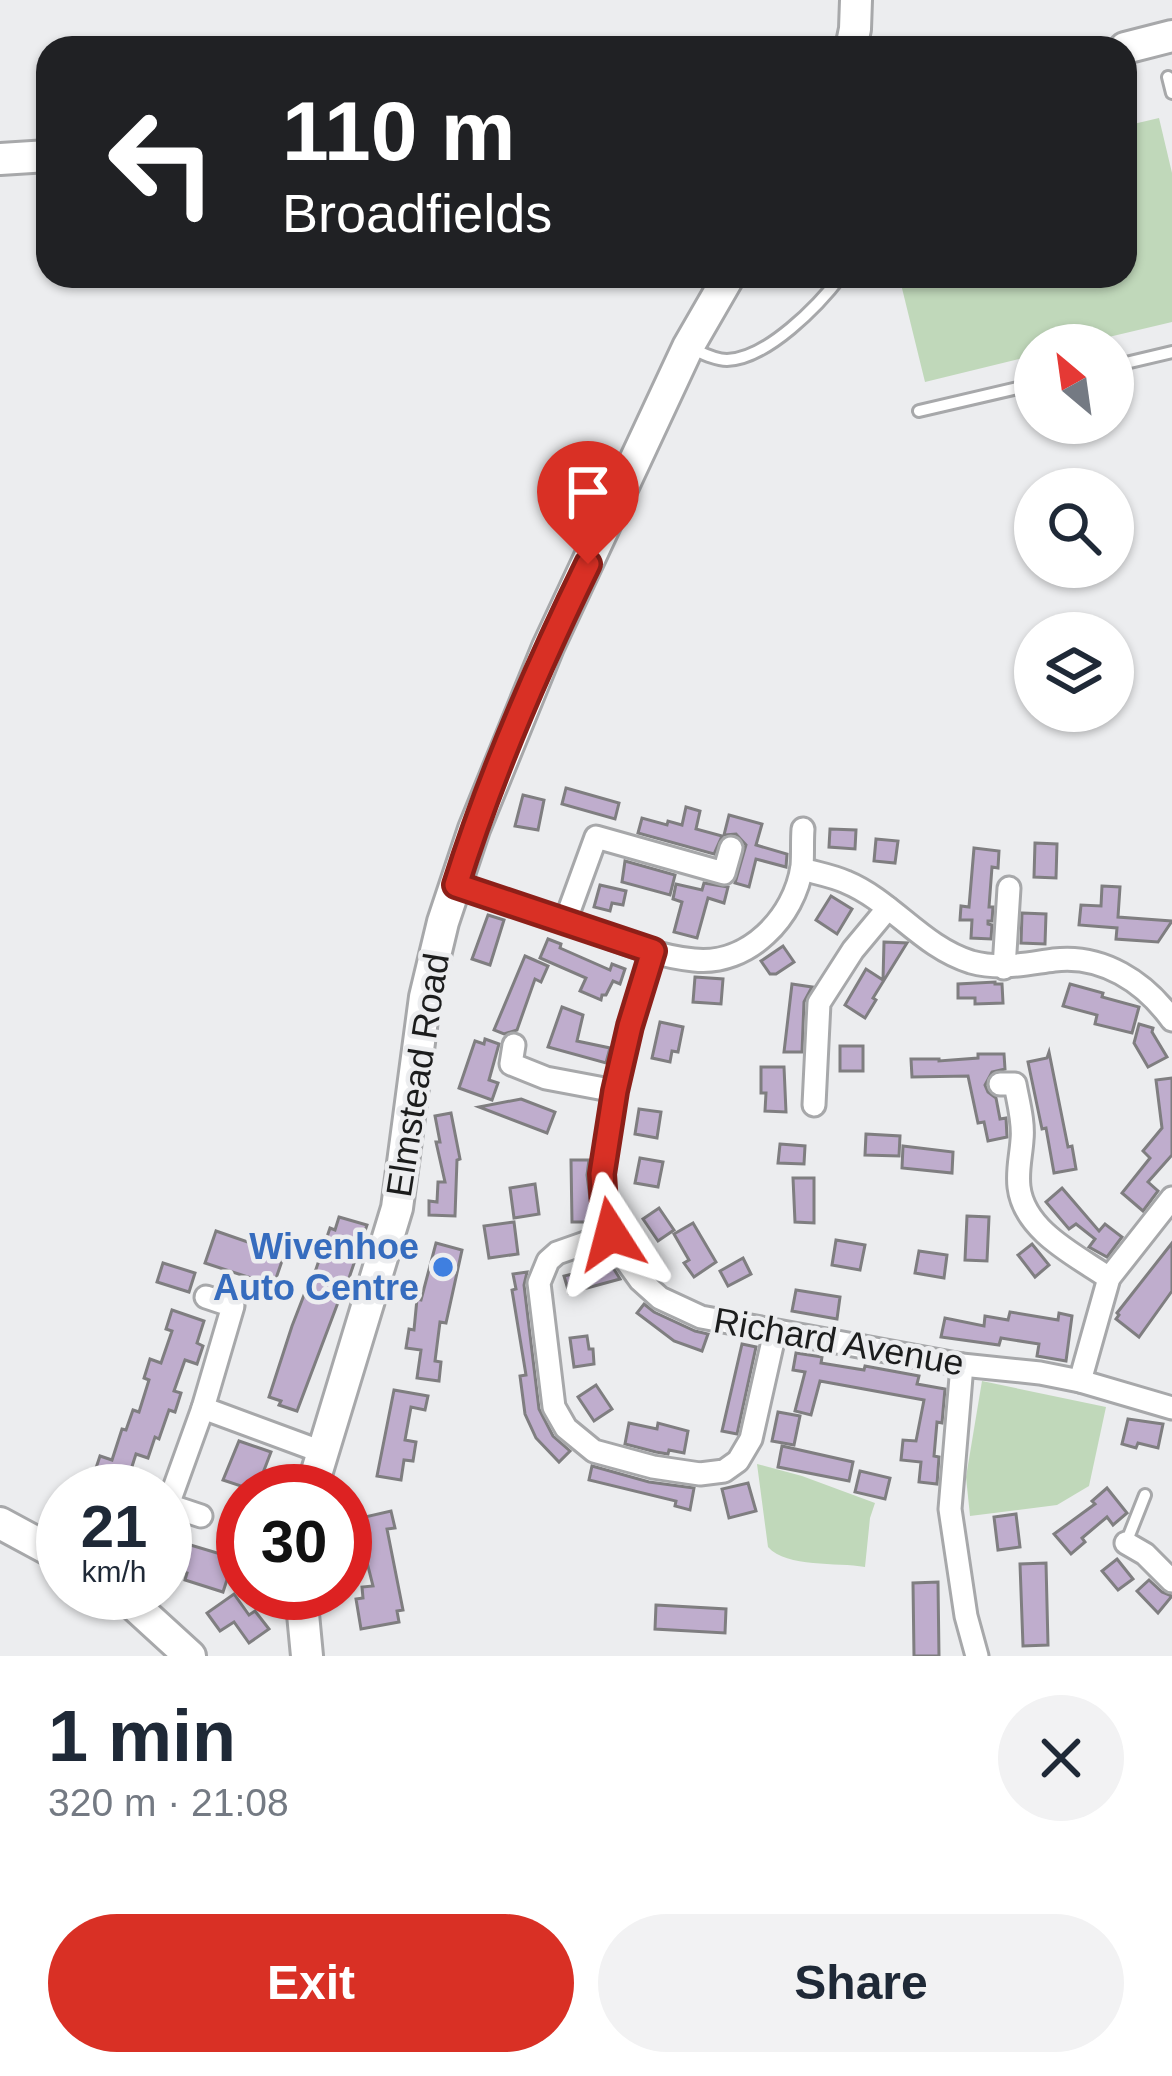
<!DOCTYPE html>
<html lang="en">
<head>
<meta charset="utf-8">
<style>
  :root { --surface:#fff; --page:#f2f2f3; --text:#1f2937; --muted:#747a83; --accent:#d93025 }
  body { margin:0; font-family:Arial,sans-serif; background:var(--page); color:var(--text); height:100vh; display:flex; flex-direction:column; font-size:45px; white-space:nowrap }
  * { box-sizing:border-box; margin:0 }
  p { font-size:39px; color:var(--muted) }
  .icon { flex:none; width:66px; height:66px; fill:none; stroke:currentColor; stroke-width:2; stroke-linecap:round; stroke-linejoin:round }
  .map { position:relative; height:1656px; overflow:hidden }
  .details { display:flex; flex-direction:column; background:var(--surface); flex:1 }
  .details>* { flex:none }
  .guide { position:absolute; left:36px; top:36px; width:1101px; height:252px; border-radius:36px; box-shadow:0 3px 9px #0004; background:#202124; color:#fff; overflow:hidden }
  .needle { width:78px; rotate:331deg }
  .controls { position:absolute; left:1014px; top:324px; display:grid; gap:24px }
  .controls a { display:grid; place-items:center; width:120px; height:120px; border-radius:50%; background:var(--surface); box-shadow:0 3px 9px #0004; font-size:60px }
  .speed { position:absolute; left:36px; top:1464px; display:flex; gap:24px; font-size:60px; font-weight:700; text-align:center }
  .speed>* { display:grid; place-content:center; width:156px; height:156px; border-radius:50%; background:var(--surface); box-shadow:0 3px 9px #0004; line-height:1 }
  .speed small { font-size:30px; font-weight:400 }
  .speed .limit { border:18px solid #d22; background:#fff; color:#111 }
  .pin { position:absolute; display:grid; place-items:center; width:102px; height:102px; color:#fff; margin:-123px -51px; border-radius:50% 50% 50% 0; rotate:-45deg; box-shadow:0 0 12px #0007 }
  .pin .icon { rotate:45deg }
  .me { position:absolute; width:132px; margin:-66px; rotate:351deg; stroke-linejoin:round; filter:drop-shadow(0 0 9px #0008) }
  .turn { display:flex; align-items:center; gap:42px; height:252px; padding:0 48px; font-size:54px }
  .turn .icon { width:156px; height:156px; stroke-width:2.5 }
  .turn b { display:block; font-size:84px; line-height:102px }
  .round { display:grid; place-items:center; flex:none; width:126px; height:126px; border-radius:63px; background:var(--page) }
  .summary { display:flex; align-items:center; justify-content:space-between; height:204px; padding:0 48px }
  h1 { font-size:72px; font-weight:700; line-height:90px }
  .button { display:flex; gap:24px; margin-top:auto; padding:24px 48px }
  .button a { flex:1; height:138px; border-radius:72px; background:var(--accent); color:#fff; font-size:48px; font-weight:700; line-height:138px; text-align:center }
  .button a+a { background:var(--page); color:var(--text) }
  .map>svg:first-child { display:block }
  .green { fill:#c0d8ba }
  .building { fill:#bfadcd; stroke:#7f7e80; stroke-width:3 }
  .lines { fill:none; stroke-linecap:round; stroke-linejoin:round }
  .lane-casing { stroke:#a7a8aa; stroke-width:16 }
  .street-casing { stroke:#a7a8aa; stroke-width:27 }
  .secondary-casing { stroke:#a7a8aa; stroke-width:36 }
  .lane { stroke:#fff; stroke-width:10 }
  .street { stroke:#fff; stroke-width:21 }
  .secondary { stroke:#fff; stroke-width:30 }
  .route-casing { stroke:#8d1f18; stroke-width:30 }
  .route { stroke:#d93025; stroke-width:21 }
  .shop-dot { fill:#3f7fe0; stroke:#ecedef; stroke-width:4.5 }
  .labels { text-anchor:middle; stroke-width:9; stroke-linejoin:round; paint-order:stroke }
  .street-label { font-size:36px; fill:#1c1d1d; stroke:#ecedef }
  .shop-label { font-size:36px; font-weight:bold; fill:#366cbe; stroke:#ecedef; text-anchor:end }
</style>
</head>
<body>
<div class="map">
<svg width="1172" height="1656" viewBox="0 0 1172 1656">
  <rect width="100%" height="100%" fill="#ecedef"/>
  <!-- green -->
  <g class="green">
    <path d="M1159 118 1172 173V322L1075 345H1035V355L925 382 899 276H1125V126Z"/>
    <path d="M982 1381 1106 1407 1089 1486 1057 1505 970 1516 966 1477Z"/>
    <path d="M757 1464 802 1476 875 1503 870 1518 865 1567C837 1562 787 1568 768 1547Z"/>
  </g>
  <!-- building -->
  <g class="building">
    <path d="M566 788 619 803 615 819 562 804Z"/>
    <path d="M523 795 544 800 538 830 515 826Z"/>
    <path d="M686 807 700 811 696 829 722 836 714 854 638 833 642 818 667 825 668 821 682 825Z"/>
    <path d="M729 815 762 824 756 845 787 854 786 867 756 859 749 887 735 883 746 845 736 834 724 835Z"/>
    <path d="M830 829 856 830 855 849 829 847Z"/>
    <path d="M876 839 898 841 895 863 874 861Z"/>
    <path d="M1035 843 1057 844 1056 878 1034 877Z"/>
    <path d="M974 848 999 851 998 868 992 867 989 907H993L992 921H988V924L992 925 991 939 971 938 972 920H960L961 906 969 907Z"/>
    <path d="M625 861 675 875 670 895 622 882Z"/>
    <path d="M704 883 728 887 724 903 708 898 697 938 674 932 682 902 673 899 676 884 702 890Z"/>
    <path d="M600 885 626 891 623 905 612 903 610 911 594 907Z"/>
    <path d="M1102 886 1120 887 1118 917 1172 921 1158 942 1116 939 1117 928 1079 925 1081 905 1101 906Z"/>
    <path d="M831 896 852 909 837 934 816 920Z"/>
    <path d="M1022 913 1046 914 1045 944 1021 943Z"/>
    <path d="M488 915 504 920 490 965 472 959Z"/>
    <path d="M548 939 561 944 560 948 610 970 612 964 625 969 620 984 613 981 606 995H602L601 1000 580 991 586 978 540 958Z"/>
    <path d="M884 942 907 943 873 998 876 1000 865 1018 845 1005 866 969 883 980Z"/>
    <path d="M783 946 794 962 776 974H770L761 961Z"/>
    <path d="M525 956 548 966 541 982 535 979 517 1030 504 1034 494 1030Z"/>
    <path d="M695 977 723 979 721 1004 693 1002Z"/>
    <path d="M995 982V984H1002L1003 1003 975 1004V998H958V984Z"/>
    <path d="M792 984 812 987 804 1002 802 1052H784Z"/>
    <path d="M1070 984 1103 993 1102 997 1139 1007 1132 1033 1095 1024 1097 1015 1063 1006Z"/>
    <path d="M562 1007 583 1015 577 1041 610 1048 606 1063 548 1047Z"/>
    <path d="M660 1022 683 1027 678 1052 672 1051 670 1062 652 1058Z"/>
    <path d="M1139 1024 1153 1028 1152 1032 1167 1057 1148 1067 1134 1043Z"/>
    <path d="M485 1039 499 1044 489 1080 498 1083 492 1100 459 1088 475 1041 484 1044Z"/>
    <rect x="840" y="1046" width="23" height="25"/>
    <path d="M1049 1052 1068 1147 1072 1146 1076 1169 1054 1173 1046 1128 1042 1129 1028 1062 1047 1058Z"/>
    <path d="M978 1054H1004L1005 1069 992 1072 985 1085 988 1092 996 1098 1000 1119 1006 1118 1007 1137 988 1141 984 1122 978 1123 968 1076 912 1077 911 1059H939V1061L978 1058Z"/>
    <path d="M761 1067H784L786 1112 765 1111 766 1093H761Z"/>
    <path d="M1172 1078V1155L1148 1182 1158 1191 1143 1211 1122 1193 1150 1158 1143 1151 1162 1128 1156 1080Z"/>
    <path d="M521 1099 555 1112 547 1133 479 1107Z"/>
    <path d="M639 1109 661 1112 657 1138 635 1134Z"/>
    <path d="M451 1113 460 1159 457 1160 455 1216 429 1215V1201L437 1202 438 1182H445L436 1142H440L435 1116Z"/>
    <path d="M866 1134 900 1136 899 1156 865 1155Z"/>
    <path d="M780 1144 805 1146 804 1164 778 1163Z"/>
    <path d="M903 1146 953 1152 952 1173 902 1168Z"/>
    <path d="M640 1158 663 1162 658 1187 635 1183Z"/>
    <path d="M571 1160H589L587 1175 593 1222H572Z"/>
    <path d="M793 1178H814V1223L795 1222Z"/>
    <path d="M535 1184 539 1214 514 1218 510 1188Z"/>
    <path d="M1062 1188 1099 1231 1105 1224 1122 1237 1107 1257 1089 1247 1095 1239 1076 1224 1069 1229 1046 1202Z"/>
    <path d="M659 1208 674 1230 658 1241 643 1219Z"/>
    <path d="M967 1216 989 1217 987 1261 965 1260Z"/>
    <path d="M339 1217 367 1225 347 1284H345L297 1411 279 1405 281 1401 269 1397 292 1326 311 1277 313 1278 330 1228 335 1230Z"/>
    <path d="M514 1222 518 1254 489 1258 484 1226Z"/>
    <path d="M693 1223 716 1262 694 1277 684 1263 689 1260 674 1234Z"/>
    <path d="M216 1231 262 1247 261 1251 283 1258 272 1290 256 1285 257 1280 205 1263Z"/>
    <path d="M836 1240 865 1245 860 1270 832 1265Z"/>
    <path d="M436 1243 462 1250 446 1323 440 1322 435 1361 441 1362 439 1381 417 1378 421 1350 406 1348 409 1329 414 1330 417 1299 421 1300Z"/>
    <path d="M1172 1243V1291L1139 1337 1116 1319 1119 1315 1117 1313Z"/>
    <path d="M1032 1244 1049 1265 1035 1277 1018 1255Z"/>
    <path d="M919 1251 947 1255 944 1278 915 1273Z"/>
    <path d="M743 1258 751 1274 728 1286 720 1271Z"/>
    <path d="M609 1261 620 1279 569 1293 564 1276 597 1268V1265Z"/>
    <path d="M163 1263 195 1273 189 1292 157 1282Z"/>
    <path d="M527 1272 524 1285 539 1409 553 1436 570 1451 559 1462 536 1438 525 1414 520 1376 526 1375 512 1290 516 1289 513 1274Z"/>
    <path d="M796 1290 840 1297 837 1319 792 1311Z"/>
    <path d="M644 1304 654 1312 695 1331 708 1334 702 1351 674 1341 637 1313Z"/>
    <path d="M172 1310 204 1321 197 1343 203 1346 197 1364 185 1360 174 1391 181 1393 175 1412 169 1410 159 1439 155 1437 148 1458 136 1454 126 1485 94 1474 100 1456 112 1460 122 1429 126 1430 133 1410 139 1412 149 1380 144 1378 150 1359 161 1363 172 1331 166 1329Z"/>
    <path d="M1010 1312 1058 1320 1059 1313 1072 1316 1066 1361 1037 1356 1039 1344 1001 1338 999 1345 941 1337 945 1318 984 1326 985 1316 1008 1320Z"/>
    <path d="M587 1336 589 1349H593L594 1364 574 1367 570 1338Z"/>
    <path d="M742 1344 756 1347 737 1434 722 1431Z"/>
    <path d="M796 1353 822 1357 821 1363 864 1370 865 1366 919 1376 917 1384 945 1389 942 1423 937 1422 934 1456 939 1457 937 1484 919 1482 921 1462 901 1460 903 1440 916 1441 924 1400 820 1381 811 1415 795 1411 805 1372 793 1370Z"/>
    <path d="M596 1385 612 1409 594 1421 578 1397Z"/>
    <path d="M394 1390 428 1396 425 1410 411 1407 405 1440 416 1442 413 1461 404 1460 401 1480 377 1476Z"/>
    <path d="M778 1412 800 1416 794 1445 772 1441Z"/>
    <path d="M1128 1419 1163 1424 1158 1448 1138 1443 1136 1448 1122 1444Z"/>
    <path d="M629 1423 657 1429 658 1423 688 1431 684 1453 669 1450 668 1454 656 1452 625 1444Z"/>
    <path d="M239 1441 271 1452 256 1491 223 1480Z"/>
    <path d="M782 1446 853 1462 849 1481 778 1467Z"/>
    <path d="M592 1466 649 1482 694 1488 690 1510 675 1506 676 1501 589 1480Z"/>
    <path d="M860 1471 890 1478 885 1499 855 1492Z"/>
    <path d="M748 1483 756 1511 729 1518 722 1489Z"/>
    <path d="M1107 1488 1127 1513 1113 1525 1107 1517 1082 1538 1085 1542 1071 1554 1054 1534 1095 1504 1092 1501Z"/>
    <path d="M391 1511 395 1528 387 1529 403 1610 397 1611 399 1622 361 1629 356 1599 363 1598 362 1587 373 1586 356 1519Z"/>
    <path d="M1016 1514 1020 1547 998 1550 994 1517Z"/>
    <path d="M165 1530 189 1538 187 1544 234 1558 223 1592 185 1580 187 1573 165 1566Z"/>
    <path d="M1117 1559 1133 1579 1118 1590 1102 1571Z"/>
    <path d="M1046 1563 1048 1645 1023 1646 1020 1564Z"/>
    <path d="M1149 1580 1162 1592 1172 1596 1158 1613 1137 1591Z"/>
    <path d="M938 1582 939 1656H914L913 1583Z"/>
    <path d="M234 1594 249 1615 255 1611 269 1629 249 1643 234 1622 220 1631 207 1613Z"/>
    <path d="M656 1605 726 1609 725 1633 655 1629Z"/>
  </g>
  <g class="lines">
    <!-- lane casing -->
    <g class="lane-casing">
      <g id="lane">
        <path d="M1168 77 1172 93"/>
        <path d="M691 348C702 353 715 360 727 360 767 359 819 305 841 276"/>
        <path d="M1113 366 1172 352"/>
        <path d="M919 411 1035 384"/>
        <path d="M1126 1543 1145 1495"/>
      </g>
    </g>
    <!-- street casing -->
    <g class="street-casing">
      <g id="street">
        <path d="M802 869C816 873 833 876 846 882 892 901 922 947 971 962 1001 970 1024 964 1054 960 1102 954 1145 982 1172 1020"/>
        <path d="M456 885C494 898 532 910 570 923 610 937 652 956 694 960 748 966 795 917 802 866 803 854 802 842 803 829"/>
        <path d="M565 922 596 837 724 873 731 848"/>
        <path d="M653 951 630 1026 615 1091 602 1174 604 1205 611 1234 625 1259 640 1280 660 1298 701 1317 962 1365 1040 1373 1080 1381 1172 1408"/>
        <path d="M1004 968 1009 888"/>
        <path d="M514 1045 511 1064 546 1078 615 1091"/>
        <path d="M1000 1084H1015C1018 1101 1024 1122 1022 1140 1021 1156 1017 1170 1019 1187 1024 1231 1077 1256 1109 1278"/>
        <path d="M814 1105 819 1003 853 950 888 908"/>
        <path d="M611 1234 557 1253 548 1261 539 1283 554 1407 566 1428 594 1451 653 1467 700 1474 724 1471 738 1461 751 1439 775 1332"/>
        <path d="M962 1365 950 1509 966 1616 977 1656"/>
        <path d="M1080 1381 1109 1278 1172 1198"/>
        <path d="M203 1408 322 1452"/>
        <path d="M165 1504 168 1505 203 1408 233 1306 206 1297"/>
        <path d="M168 1505 201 1516"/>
        <path d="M1126 1543 1145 1554 1172 1581"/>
      </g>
    </g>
    <!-- secondary casing -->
    <g class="secondary-casing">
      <g id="secondary">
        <path d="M851 48 855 29 856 0"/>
        <path d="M1125 48 1172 36"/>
        <path d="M0 159 48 156"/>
        <path d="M311 1491 397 1208 425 997 443 922 474 829 548 647 688 347 729 276"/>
        <path d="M0 1523 63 1557"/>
        <path d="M121 1593 190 1656"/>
        <path d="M301 1593 307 1656"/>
      </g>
    </g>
    <!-- lane -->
    <use href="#lane" class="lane"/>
    <!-- street -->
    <use href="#street" class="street"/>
    <!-- secondary -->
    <use href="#secondary" class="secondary"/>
  </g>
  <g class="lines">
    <!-- route casing -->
    <g class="route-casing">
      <path id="route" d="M588 564C537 668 491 774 456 885L653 951 630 1026 615 1091 602 1174 604 1204 611 1234"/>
    </g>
    <!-- route -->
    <use href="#route" class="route"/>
  </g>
  <!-- markers -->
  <circle class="shop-dot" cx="443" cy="1267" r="12"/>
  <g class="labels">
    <!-- street labels -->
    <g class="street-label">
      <text transform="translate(417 1075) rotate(-81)" y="13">Elmstead Road</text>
      <text transform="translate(839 1341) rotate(10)" y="13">Richard Avenue</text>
    </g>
    <!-- shop labels -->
    <g class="shop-label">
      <text x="419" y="1259">Wivenhoe<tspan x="419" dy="41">Auto Centre</tspan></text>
    </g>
  </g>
</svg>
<div class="controls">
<a><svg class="needle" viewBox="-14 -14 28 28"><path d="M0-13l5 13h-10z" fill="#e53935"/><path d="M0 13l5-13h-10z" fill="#747a83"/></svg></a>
<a><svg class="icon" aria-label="search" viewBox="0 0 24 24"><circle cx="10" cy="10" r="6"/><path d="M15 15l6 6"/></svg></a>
<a><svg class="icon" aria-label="layers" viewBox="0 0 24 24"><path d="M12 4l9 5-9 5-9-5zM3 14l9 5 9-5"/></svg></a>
</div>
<div class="speed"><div>21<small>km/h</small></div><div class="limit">30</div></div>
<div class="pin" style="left:588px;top:564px;background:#d93025"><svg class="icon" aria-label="arrive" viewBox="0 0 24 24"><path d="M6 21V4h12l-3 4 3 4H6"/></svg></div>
<svg class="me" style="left:611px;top:1234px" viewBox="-20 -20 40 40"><path d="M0-17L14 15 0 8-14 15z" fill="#d93025" stroke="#fff" stroke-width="4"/></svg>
<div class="guide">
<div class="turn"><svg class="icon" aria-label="left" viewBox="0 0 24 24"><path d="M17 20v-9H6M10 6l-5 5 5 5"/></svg><div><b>110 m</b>Broadfields</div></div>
</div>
</div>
<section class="details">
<div class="summary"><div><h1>1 min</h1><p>320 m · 21:08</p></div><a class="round"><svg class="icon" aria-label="close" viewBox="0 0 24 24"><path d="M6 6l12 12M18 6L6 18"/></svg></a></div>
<div class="button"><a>Exit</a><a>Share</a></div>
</section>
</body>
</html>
